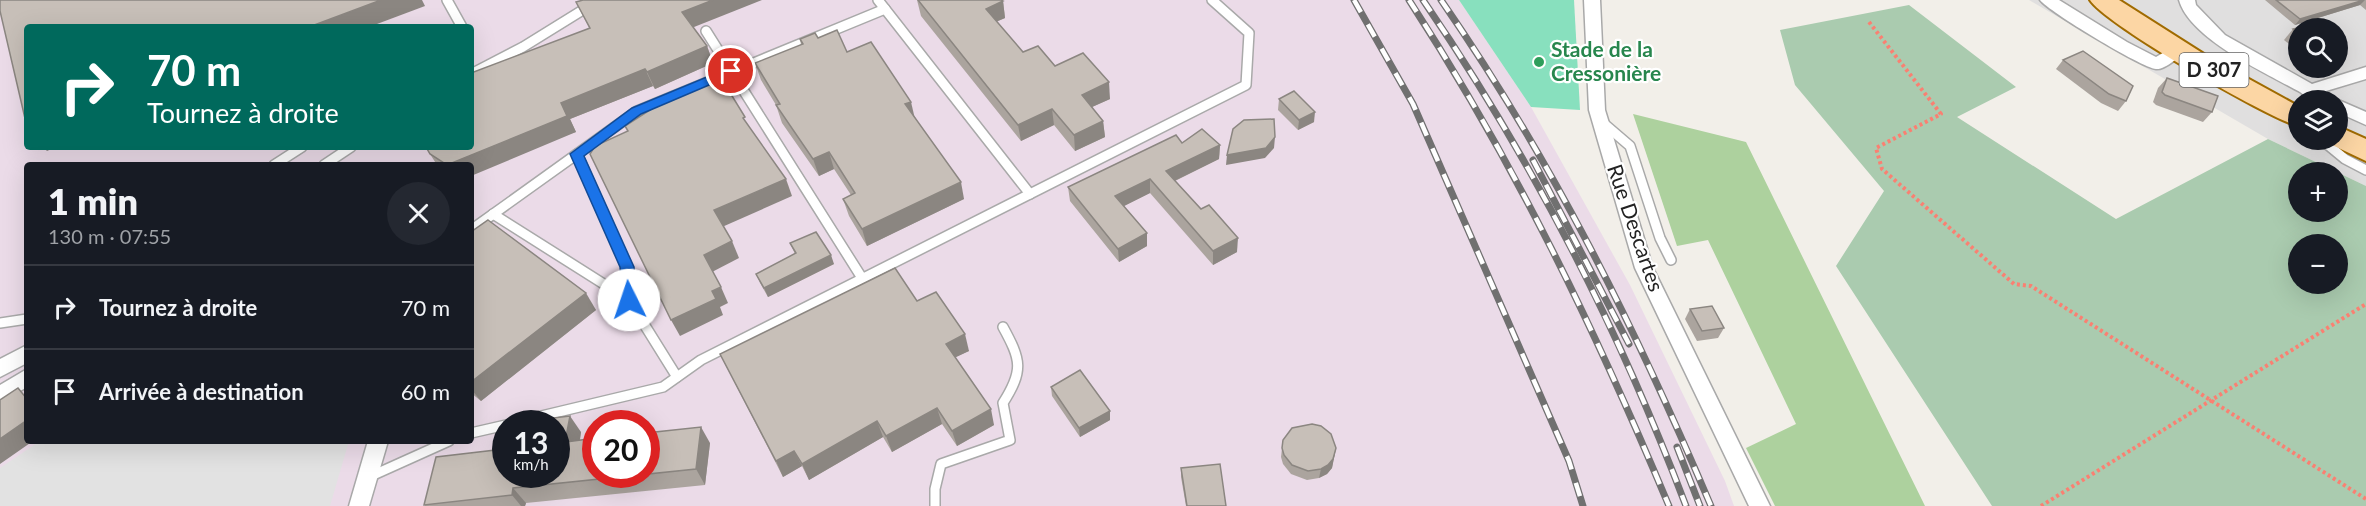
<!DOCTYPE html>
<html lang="fr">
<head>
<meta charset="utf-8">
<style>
  :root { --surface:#171b24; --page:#242831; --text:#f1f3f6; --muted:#9ea1a6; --line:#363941 }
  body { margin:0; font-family:Lato,sans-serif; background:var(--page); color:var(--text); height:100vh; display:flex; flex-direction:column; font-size:22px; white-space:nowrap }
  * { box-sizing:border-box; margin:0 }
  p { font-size:20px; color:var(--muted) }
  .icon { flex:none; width:33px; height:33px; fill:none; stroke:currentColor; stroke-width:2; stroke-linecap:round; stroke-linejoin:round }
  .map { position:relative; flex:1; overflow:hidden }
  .panel { position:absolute; left:24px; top:162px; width:450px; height:282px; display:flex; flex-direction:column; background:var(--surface); border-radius:6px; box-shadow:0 6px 24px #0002 }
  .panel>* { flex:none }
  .top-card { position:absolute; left:24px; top:24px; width:450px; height:126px; border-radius:6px; box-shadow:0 6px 24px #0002; background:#00695c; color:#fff; overflow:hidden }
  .fabs { position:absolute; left:2288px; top:18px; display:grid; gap:12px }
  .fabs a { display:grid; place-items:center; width:60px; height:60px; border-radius:50%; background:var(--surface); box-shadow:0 6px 24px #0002; font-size:30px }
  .speed { position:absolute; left:492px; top:410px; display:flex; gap:12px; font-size:30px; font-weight:700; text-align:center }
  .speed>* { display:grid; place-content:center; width:78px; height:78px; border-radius:50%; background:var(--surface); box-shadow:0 6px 24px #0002; line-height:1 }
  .speed small { font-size:15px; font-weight:400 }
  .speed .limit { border:9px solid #d22; background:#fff; color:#111 }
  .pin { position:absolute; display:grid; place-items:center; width:51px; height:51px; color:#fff; margin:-26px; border:3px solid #fff; border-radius:50%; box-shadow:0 2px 6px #0007 }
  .me { position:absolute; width:66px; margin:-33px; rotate:356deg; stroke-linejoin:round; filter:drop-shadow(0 0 4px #0008) }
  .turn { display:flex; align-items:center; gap:21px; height:126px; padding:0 24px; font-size:27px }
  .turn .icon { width:78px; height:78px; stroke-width:2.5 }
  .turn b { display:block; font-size:42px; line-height:51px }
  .round { display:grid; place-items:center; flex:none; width:63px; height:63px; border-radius:32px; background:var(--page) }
  .summary { display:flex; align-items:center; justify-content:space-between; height:102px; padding:0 24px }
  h1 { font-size:36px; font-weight:800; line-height:45px }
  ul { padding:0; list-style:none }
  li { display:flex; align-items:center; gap:18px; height:84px; padding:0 24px; border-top:2px solid var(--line) }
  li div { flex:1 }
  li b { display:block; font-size:22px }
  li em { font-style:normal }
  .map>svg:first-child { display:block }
  .residential { fill:#e0dfdf; fill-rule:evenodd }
  .industrial { fill:#ebdbe8; fill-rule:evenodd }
  .forest { fill:#add19e }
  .cemetery { fill:#aacbaf; fill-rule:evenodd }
  .pitch { fill:#88e0be }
  .parking { fill:#e2e2e2 }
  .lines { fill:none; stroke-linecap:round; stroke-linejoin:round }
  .lane-casing { stroke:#a9a9a9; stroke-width:12 }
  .street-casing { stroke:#a9a9a9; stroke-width:3 }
  .primary-casing { stroke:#a06b00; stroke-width:4 }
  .path { stroke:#fa8072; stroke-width:4; stroke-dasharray:3 3; stroke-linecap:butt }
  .lane { stroke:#fff; stroke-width:9 }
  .street { fill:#fff; fill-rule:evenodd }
  .primary { fill:#fcd6a4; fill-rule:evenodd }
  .rail-casing { stroke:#707070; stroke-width:7 }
  .rail { stroke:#fff; stroke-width:4.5; stroke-dasharray:14; stroke-linecap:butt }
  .wall { fill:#aba49e }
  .shaded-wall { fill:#8b8681 }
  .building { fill:#c7bfb8; stroke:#8b8681; stroke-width:1.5 }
  .route { fill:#1a73e8; stroke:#114b97; stroke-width:1.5 }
  .leisure-dot { fill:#2e9e5b; stroke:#fff; stroke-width:2 }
  .labels { text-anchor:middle; stroke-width:4.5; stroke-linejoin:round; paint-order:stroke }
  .shield { fill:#fff; stroke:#646464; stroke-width:1.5 }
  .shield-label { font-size:20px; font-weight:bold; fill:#222 }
  .leisure-label { font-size:21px; font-weight:bold; fill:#27864d; stroke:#fff; text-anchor:start }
  .street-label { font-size:21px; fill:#222; stroke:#fff }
</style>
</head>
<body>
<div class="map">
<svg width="2366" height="506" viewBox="0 0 2366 506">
  <rect width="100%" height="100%" fill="#f2efe9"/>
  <!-- residential -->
  <path class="residential" d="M2029 0H2366V186L2268 139ZM2298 28H2337V68H2298ZM2298 100H2337V140H2298Z"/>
  <!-- industrial -->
  <path class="industrial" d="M0 0H1459L1531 107 1630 285 1725 481 1734 506H0ZM27 27H471V147H27ZM27 165H471V441H27ZM506 423H556V474H506ZM596 423H646V474H596Z"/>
  <!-- forest -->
  <path class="forest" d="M1633 114 1746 142 1925 506H1775L1746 448 1796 424 1708 240 1677 246Z"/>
  <!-- cemetery -->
  <path class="cemetery" d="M1909 5 2016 87 1957 117 2116 219 2268 139 2366 186V506H1992L1836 266 1884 191 1795 85 1780 30ZM2298 172H2337V212H2298ZM2298 244H2337V284H2298Z"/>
  <!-- pitch -->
  <path class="pitch" d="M1459 0H1574L1580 110 1531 107Z"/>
  <!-- parking -->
  <path class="parking" d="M40 441H349L330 506H0V468Z"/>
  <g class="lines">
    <!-- lane casing -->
    <g class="lane-casing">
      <g id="lane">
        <path d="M447 0 462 27"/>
        <path d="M878 0 1030 194"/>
        <path d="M706 31 862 278"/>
        <path d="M471 74 523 47 599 0"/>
        <path d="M1602 122 1630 146 1660 238 1671 260"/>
        <path d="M2322 140 2345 159 2366 170"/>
        <path d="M577 154 627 267 629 300"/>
        <path d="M274 165 302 147"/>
        <path d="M324 165 351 147"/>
        <path d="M493 214 629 300 677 377"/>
        <path d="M471 230 637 111 885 9"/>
        <path d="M0 323 27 319"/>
        <path d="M512 423 663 387 701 360 1246 85 1249 33 1212 0"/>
        <path d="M471 433 506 425"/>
        <path d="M369 477 449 441"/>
        <path d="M935 506V489L941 464 1010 440 1003 403C1024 370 1021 360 1003 327"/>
      </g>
    </g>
    <!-- street casing -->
    <g class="street-casing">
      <g id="street">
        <path d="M1584 0H1600L1605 110 1653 268 1770 506H1749L1635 268 1589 110Z"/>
        <path d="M2040 0H2059L2127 42 2156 57 2178 44 2184 45 2186 49C2181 56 2165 70 2156 69 2142 68 2048 11 2040 0Z"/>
        <path d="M2179 0H2195L2196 5 2225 35 2312 84 2366 67V79L2326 91 2336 99 2366 112V125L2337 112V100C2324 100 2310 101 2300 92 2266 73 2190 39 2179 0Z"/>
        <path d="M27 345V363L0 377V359Z"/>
        <path d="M27 369V387L0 403V385Z"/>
        <path d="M368 441H388L369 506H349Z"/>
      </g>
    </g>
    <!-- primary casing -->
    <g class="primary-casing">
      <g id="primary">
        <path d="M2090 0H2119L2207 56 2298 106V126C2266 117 2105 24 2090 0Z"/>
        <path d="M2337 126 2366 139V161L2328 143 2326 140H2337Z"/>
      </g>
    </g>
    <!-- path -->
    <g class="path">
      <path d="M1869 22 1941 114 1876 148 1882 169 2014 284 2031 286 2366 499"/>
      <path d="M2041 506 2366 304"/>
    </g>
    <!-- lane -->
    <use href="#lane" class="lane"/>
    <!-- street -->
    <use href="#street" class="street"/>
    <!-- primary -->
    <use href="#primary" class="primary"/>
    <!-- rail casing -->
    <g class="rail-casing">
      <g id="rail">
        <path d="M1354 0 1413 104 1569 461 1583 506"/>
        <path d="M1409 0C1515 163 1594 327 1669 506"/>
        <path d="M1423 0C1530 156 1619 329 1686 506"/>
        <path d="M1441 0C1553 162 1634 325 1711 506"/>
        <path d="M1533 160 1629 344"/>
        <path d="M1677 447 1700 506"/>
      </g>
    </g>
    <!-- rail -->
    <use href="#rail" class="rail"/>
  </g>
  <!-- wall -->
  <g class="wall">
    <path d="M917 0 1003 1 1005 18 996 22 1023 52 1055 66 1110 99 1092 107 1103 121 1105 137 1075 151 1054 125 1021 141 921 16Z"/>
    <path d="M2265 0H2366V10L2360 5 2295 25Z"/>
    <path d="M576 2 693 27 707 46 713 63 655 89 653 86 570 119 576 132 471 165H437L430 154 589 28Z"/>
    <path d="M2298 28V51L2284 40 2293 29Z"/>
    <path d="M818 38 847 52 915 117 964 199 867 246 849 216 843 199 851 195 834 169 819 176 782 123 776 105 761 80 755 63 801 45 800 39Z"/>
    <path d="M2063 60 2126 101 2118 111 2101 103 2056 69Z"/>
    <path d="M2167 78 2212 112 2203 122 2156 105 2153 102 2158 88Z"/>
    <path d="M1279 99 1314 122 1298 130 1278 110Z"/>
    <path d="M1182 143 1220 145 1219 159 1175 181 1237 252 1213 265 1150 193 1124 206 1147 233V246L1119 262 1070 201 1068 187Z"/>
    <path d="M471 232 596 310 481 401 471 393Z"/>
    <path d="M790 243 834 264 768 297 760 283 756 274 795 254Z"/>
    <path d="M917 301 969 351 955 357 994 425 957 446 942 424 892 452 883 437 809 480 802 466 783 477 720 354Z"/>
    <path d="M1690 309 1724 328 1718 338 1697 341 1685 319Z"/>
    <path d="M1051 387 1110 411V420L1080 437 1052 396Z"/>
    <path d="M581 432 580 440 710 443 705 485 526 503 525 506H425L424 505Z"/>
    <path d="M1283 440 1336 448 1332 468 1327 474 1319 478 1307 480 1291 474 1283 464 1281 457Z"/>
    <path d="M1181 468 1226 506H1186L1181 477Z"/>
  </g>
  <!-- shaded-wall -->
  <g class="shaded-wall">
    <path d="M381 0H422L425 6 369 27H309Z"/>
    <path d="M713 0H762L689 29 682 12Z"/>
    <path d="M2365 0 2360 5 2295 25 2300 19Z"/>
    <path d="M1003 1 1005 18 988 25 986 9Z"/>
    <path d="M2343 37 2337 43V39Z"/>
    <path d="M707 46 713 63 655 89 647 72Z"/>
    <path d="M645 69 653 86 570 119 576 132 471 176V165H447L561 103Z"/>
    <path d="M1109 82 1110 99 1083 111 1082 95Z"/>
    <path d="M911 102 915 119 905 104Z"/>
    <path d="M1052 109 1054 125 1021 141 1018 125Z"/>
    <path d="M1315 112 1314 122 1298 130 1299 120Z"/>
    <path d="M1103 121 1105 137 1075 151 1074 135Z"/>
    <path d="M1275 137 1274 148 1265 158 1226 165 1227 155Z"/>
    <path d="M1220 145 1219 159 1166 185V171Z"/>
    <path d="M43 147H56L47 151Z"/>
    <path d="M829 152 834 169 819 176 813 159Z"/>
    <path d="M786 179 792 196 722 227 714 210Z"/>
    <path d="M1150 179V193L1116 210 1115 196Z"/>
    <path d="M961 182 964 199 867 246 862 229Z"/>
    <path d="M1147 233V246L1119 262 1118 249Z"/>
    <path d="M1238 238 1237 252 1213 265V251Z"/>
    <path d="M732 241 739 258 712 272 704 255Z"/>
    <path d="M831 255 834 264 768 297 764 288Z"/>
    <path d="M721 287 728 303 720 307 723 315 680 336 671 320 712 291Z"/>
    <path d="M586 293 596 310 481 401 471 389V382Z"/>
    <path d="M965 334 969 351 950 360 946 344Z"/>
    <path d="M937 408 942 424 892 452 886 436Z"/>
    <path d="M991 409 994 425 957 446 952 431Z"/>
    <path d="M1110 411V420L1080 437 1079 428Z"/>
    <path d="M570 416 581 432 577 457 565 442Z"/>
    <path d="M27 420V441H33L0 464V439Z"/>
    <path d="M877 421 883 437 809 480 802 464Z"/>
    <path d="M701 427 710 443 705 485 696 469Z"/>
    <path d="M1336 448 1332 468 1327 474 1319 478 1321 469Z"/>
    <path d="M794 451 802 466 783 477 776 461Z"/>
    <path d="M513 488 526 503 525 506H521L512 495Z"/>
  </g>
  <!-- building -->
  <g class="building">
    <path d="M0 0H381L309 27H27V127L0 11Z"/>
    <path d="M583 0H713L682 12 707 46 647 72 645 69 561 103 567 116 447 165 430 154 426 147H471V73L590 28 576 2Z"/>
    <path d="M918 0H1001L1003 1 986 9 1023 52 1038 46 1055 66 1083 53 1109 82 1082 95 1103 121 1074 135 1052 109 1018 125Z"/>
    <path d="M2276 0H2364L2300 19Z"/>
    <path d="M2322 21 2333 28H2298V33L2293 29Z"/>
    <path d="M837 30 847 52 871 42 911 102 905 104 961 182 862 229 843 199 855 193 829 152 813 159 776 105 780 104 755 63 803 44 800 39 815 33 818 38Z"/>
    <path d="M2337 32 2343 37 2337 39Z"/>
    <path d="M2083 51 2133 86 2126 101 2109 94 2063 60Z"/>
    <path d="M721 78 745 117 743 118 786 179 714 210 732 241 704 255 721 287 712 291 716 299 671 320 590 154 595 146 628 131 625 126 656 106Z"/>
    <path d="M2167 78 2218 96 2212 112 2165 95 2162 92Z"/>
    <path d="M1294 91 1315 112 1299 120 1279 99Z"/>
    <path d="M1274 119 1275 137 1266 148 1227 155 1233 129 1244 120Z"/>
    <path d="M1202 129 1220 145 1166 171 1201 209 1209 205 1238 238 1213 251 1150 179 1115 196 1147 233 1118 249 1068 187 1176 135 1182 143Z"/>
    <path d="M488 220 586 293 471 382V232Z"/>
    <path d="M816 232 831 255 764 288 756 274 796 253 790 243Z"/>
    <path d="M895 268 917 301 936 292 965 334 946 344 991 409 952 431 937 408 886 436 877 421 802 464 794 451 776 461 720 354Z"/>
    <path d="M1712 306 1724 328 1702 331 1690 309Z"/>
    <path d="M1080 370 1110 411 1079 428 1051 387Z"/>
    <path d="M18 388 27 399V420L0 439V400Z"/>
    <path d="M570 416 565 442 596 438V474H646V433L701 427 696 469 513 488 512 495 424 505 436 457 504 449 506 445V474H556V423H526L527 421Z"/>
    <path d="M1312 424 1321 426 1331 434 1336 448 1333 459 1328 465 1321 469 1308 471 1292 465 1284 455 1282 448 1283 440 1292 428Z"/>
    <path d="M1220 464 1226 506H1187L1181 468Z"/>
  </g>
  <!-- route -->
  <path class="route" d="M731 67 735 68V74L641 114 584 156 634 267 636 300 634 304H624L620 267 570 154 632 108Z"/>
  <!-- markers -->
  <circle class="leisure-dot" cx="1539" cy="62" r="6"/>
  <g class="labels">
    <!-- shield labels -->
    <rect class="shield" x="2179.5" y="53" width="69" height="34" rx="4.5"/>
    <g class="shield-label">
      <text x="2214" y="77">D 307</text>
    </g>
    <!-- leisure labels -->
    <g class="leisure-label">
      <text x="1551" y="57">Stade de la<tspan x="1551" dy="24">Cressonière</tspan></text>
    </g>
    <!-- street labels -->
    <g class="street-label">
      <text transform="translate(1635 228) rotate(71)" y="7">Rue Descartes</text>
    </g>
  </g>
</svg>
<div class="fabs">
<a><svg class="icon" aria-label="search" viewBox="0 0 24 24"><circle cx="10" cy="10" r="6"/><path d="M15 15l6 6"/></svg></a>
<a><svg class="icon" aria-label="layers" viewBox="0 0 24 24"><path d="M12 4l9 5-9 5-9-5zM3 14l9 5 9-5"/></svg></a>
<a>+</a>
<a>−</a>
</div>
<div class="speed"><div>13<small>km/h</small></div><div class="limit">20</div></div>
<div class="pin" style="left:731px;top:71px;background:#d93025"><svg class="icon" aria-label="arrive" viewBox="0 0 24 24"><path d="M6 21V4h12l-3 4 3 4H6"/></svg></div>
<svg class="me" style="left:629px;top:300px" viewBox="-20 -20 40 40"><circle r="19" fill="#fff"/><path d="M0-13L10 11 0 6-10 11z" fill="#1a73e8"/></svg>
<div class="top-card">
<div class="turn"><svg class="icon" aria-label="right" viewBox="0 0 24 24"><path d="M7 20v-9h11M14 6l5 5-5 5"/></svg><div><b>70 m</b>Tournez à droite</div></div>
</div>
<section class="panel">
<div class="summary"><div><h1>1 min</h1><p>130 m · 07:55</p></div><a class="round"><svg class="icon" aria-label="close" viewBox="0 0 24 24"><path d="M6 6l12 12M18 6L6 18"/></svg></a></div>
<ul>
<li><svg class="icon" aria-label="right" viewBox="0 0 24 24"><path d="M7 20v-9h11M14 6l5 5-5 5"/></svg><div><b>Tournez à droite</b></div><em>70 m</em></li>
<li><svg class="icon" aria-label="arrive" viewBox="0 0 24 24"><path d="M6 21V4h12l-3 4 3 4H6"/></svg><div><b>Arrivée à destination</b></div><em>60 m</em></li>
</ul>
</section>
</div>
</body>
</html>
